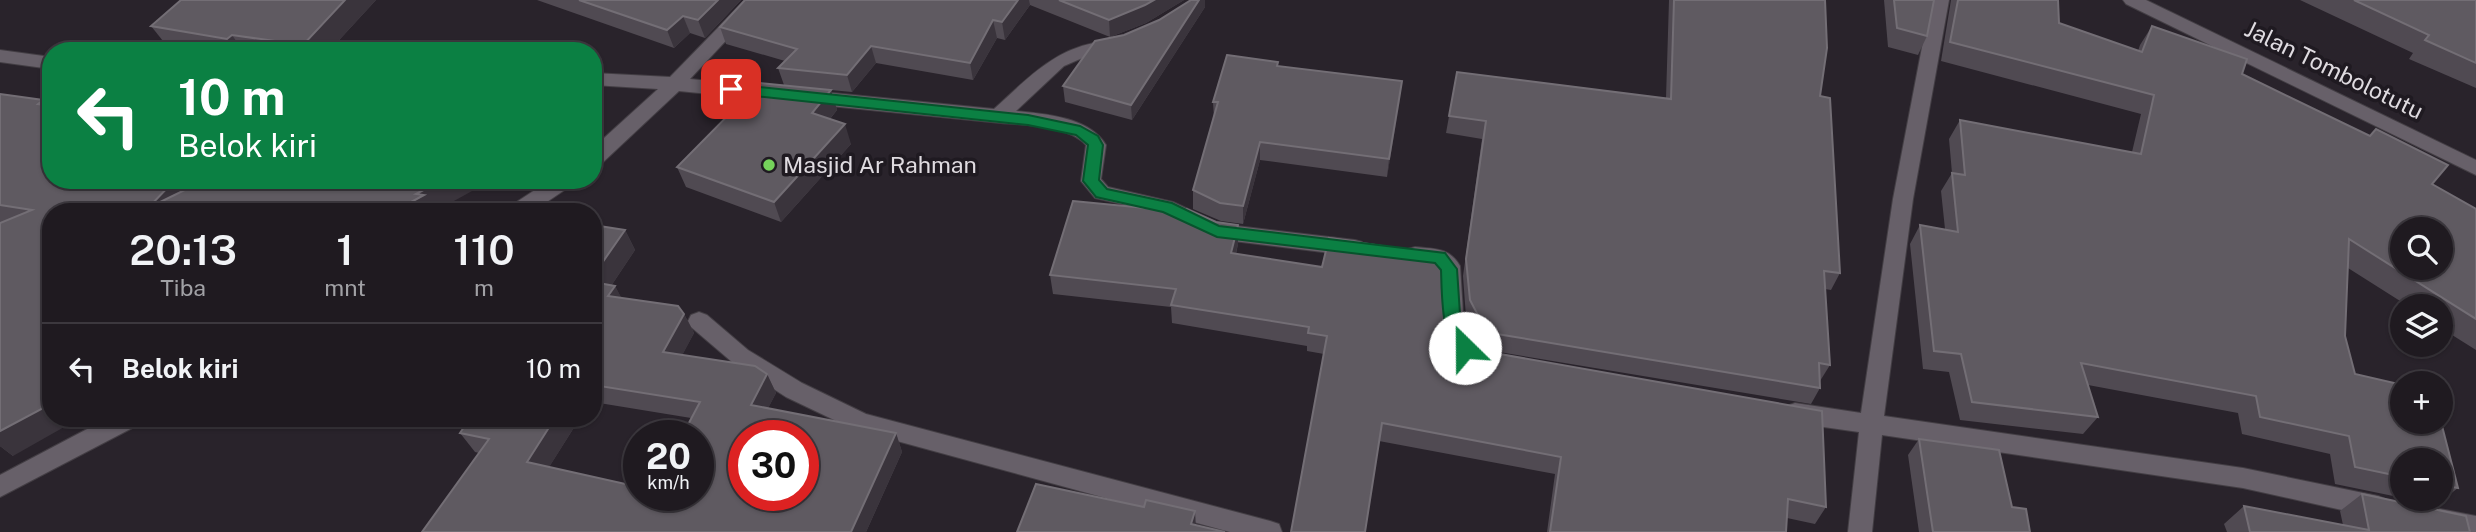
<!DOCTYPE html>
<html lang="id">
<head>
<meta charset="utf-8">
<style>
  :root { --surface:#1f1a20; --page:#2c272d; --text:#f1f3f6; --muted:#a1a1a5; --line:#3c383e }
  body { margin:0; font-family:"Public Sans",sans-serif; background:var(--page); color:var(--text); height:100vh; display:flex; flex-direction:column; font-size:26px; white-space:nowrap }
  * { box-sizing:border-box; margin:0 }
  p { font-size:23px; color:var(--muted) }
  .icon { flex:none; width:38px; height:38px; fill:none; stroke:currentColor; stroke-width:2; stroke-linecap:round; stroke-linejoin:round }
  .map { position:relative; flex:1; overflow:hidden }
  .drawer { position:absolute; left:42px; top:203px; width:560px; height:224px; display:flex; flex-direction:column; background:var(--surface); border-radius:28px; box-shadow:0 2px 5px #0004,0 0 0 2px var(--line) }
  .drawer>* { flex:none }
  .hud { position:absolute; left:42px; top:42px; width:560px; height:147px; border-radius:28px; box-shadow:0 2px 5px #0004,0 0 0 2px var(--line); background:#0b8043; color:#fff; overflow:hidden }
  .buttons { position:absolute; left:2390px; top:217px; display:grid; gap:14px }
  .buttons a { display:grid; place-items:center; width:63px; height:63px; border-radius:50%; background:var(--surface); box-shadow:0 2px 5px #0004,0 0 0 2px var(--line); font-size:35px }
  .speed { position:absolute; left:623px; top:420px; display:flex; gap:14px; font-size:35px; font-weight:700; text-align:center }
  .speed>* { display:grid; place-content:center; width:91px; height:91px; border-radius:50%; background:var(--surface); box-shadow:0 2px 5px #0004,0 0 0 2px var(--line); line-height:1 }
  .speed small { font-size:18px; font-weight:400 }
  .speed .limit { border:10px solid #d22; background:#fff; color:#111 }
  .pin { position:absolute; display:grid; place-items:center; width:60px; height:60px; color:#fff; margin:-30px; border-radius:14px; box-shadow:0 4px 10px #0006 }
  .me { position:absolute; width:77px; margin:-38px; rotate:337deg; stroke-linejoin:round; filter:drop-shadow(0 0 5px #0008) }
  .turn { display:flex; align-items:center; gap:24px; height:147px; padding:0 21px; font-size:32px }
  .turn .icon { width:91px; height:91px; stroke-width:2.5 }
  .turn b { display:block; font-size:49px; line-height:60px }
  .eta { display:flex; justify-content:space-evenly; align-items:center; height:119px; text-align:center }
  .eta b { font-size:42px; font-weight:600; line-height:49px }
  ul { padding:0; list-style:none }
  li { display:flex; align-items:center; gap:21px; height:91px; padding:0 21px; border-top:2px solid var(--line) }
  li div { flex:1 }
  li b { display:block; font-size:26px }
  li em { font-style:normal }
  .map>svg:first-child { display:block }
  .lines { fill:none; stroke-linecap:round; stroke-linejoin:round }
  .minor-casing { stroke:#433e44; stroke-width:2 }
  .tertiary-casing { stroke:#433e44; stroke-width:2 }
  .minor { fill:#676069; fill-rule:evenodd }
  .tertiary { fill:#676069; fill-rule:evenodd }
  .wall { fill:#504a52; fill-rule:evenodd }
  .shaded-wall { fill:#3a343c }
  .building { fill:#5f5a61; stroke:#736e75; stroke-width:2; fill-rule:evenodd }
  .route { fill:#0b8043; stroke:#07532c; stroke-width:2 }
  .poi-dot { fill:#75d25b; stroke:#1f1a21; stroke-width:2.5 }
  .labels { text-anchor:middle; stroke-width:7; stroke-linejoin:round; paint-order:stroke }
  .street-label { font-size:23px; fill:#dfdbe0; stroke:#1f1a21 }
  .poi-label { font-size:23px; fill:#dfdbe0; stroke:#1f1a21; text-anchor:start }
</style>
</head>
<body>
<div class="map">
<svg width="2476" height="532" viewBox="0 0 2476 532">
  <rect width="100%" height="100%" fill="#29232b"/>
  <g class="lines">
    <!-- minor casing -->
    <g class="minor-casing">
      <g id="minor">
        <path d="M745 0H764L690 79 994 109C1025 81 1052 51 1094 43 1104 41 1112 38 1121 41L1124 45 1121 49 1087 56 1064 66 1016 111C1046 114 1089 117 1106 145L1101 179 1108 187 1173 202 1220 224 1355 240 1362 242 1365 248 1362 254 1355 256 1217 239 1161 213 1095 198 1081 181 1086 145C1068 125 1026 125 1001 123L679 91 600 165 593 167V148L658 89 593 85V73L670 77Z"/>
        <path d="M1931 0H1949L1913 199 1884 416 2243 468 2378 496 2387 500 2390 507 2387 514 2378 518 2243 488 1882 435 1872 532H1848L1859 432 1795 423 1787 420 1784 413 1787 406 1795 403 1861 413 1893 199Z"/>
        <path d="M0 50 51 57V69L0 62Z"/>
        <path d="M550 180H575L572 185 532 212H506L509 207Z"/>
        <path d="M1415 247C1434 249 1449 247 1460 266L1464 328 1477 349 1474 355C1457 361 1449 344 1442 330L1439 269 1434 265 1408 261 1405 255 1408 249Z"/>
        <path d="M699 312 707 315 748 350 802 383 866 414 1270 521 1279 524 1282 532H1230L853 429 786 397 732 362 691 327 688 321 691 315Z"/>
        <path d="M108 418H141L138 425 0 497V475Z"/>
        <path d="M2440 509 2476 516V532H2446L2431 528 2428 520 2431 512Z"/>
      </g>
    </g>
    <!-- tertiary casing -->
    <g class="tertiary-casing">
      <path id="tertiary" d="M2123 0H2146L2476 160V175L2126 4Z"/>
    </g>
    <!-- minor -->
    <use href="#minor" class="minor"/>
    <!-- tertiary -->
    <use href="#tertiary" class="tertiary"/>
  </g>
  <!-- wall -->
  <g class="wall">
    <path d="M181 0H376L329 51H196L167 46 151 26Z"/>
    <path d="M537 0H741L705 38 690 33 674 48Z"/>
    <path d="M745 0H1184L1146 23 1110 37 1030 5 1005 40 997 38 973 80 876 63 852 92 831 90 837 110 830 119 851 144 781 222 686 187 677 167 784 85 778 68 785 61 726 44 720 27Z"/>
    <path d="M1191 0H1205V7L1132 120 1065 102 1063 86 1124 35 1159 20Z"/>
    <path d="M1669 0H1825L1820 96 1840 273 1831 290 1825 289 1830 365 1820 381V388L1811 404 1493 351 1478 339 1466 317 1463 276 1482 139 1446 133 1457 72 1666 98Z"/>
    <path d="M1884 0H1934L1927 36 1918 55 1888 47Z"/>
    <path d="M1951 0H2058L2059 23 2138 51 2140 45 2152 26 2247 59 2242 74 2370 136 2376 129 2448 165 2432 184 2476 209V350L2441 328V306H2408L2348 268 2345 336 2355 374 2403 385V422H2441L2458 488 2436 505 2405 499H2441V460H2403V498L2335 484 2330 454 2242 434 2238 413 2088 385 2098 417 2083 434 1960 420 1949 372 1923 369 1910 244 1920 225 1945 229 1941 191 1952 173 1949 139 1960 120 2132 152 2141 114 1941 61ZM2403 229H2441V268H2403Z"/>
    <path d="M2300 0H2476V88L2409 59 2413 53Z"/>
    <path d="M1278 62V66L1402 81 1387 177 1260 160 1243 224 1221 221 1193 209V190L1214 119 1213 102Z"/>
    <path d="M0 94 43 100 48 106 51 180 434 211 51 212 13 456 0 446V223H2L0 222Z"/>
    <path d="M593 225 625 230 635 250 611 286H615L621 298 678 306 684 314 694 333 682 355 755 366 767 374 776 393 768 408 896 433 902 452 866 532H422L479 453 475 452 460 433 470 418H580L549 467 639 487V495H698V436H682L691 418 593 402ZM744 436H803V495H744Z"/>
    <path d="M1238 244 1236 254 1444 307 1450 321 1462 336 1483 351 1826 507 1815 524 1787 518 1786 532H1547L1555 474 1379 441 1324 354 1307 351V346L1172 323 1171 307 1053 294 1050 275Z"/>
    <path d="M1919 439 2012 507 2030 532H1919L1908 455Z"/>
    <path d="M2362 494 2470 532H2227L2224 524 2244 506 2343 525 2340 511Z"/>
  </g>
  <!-- shaded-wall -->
  <g class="shaded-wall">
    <path d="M345 0H376L329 51H308L303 45Z"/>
    <path d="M718 0H741L705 38 698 20Z"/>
    <path d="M1018 0H1029L1030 5 1005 40 1002 22Z"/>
    <path d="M1154 0H1184L1146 23 1110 37 1109 20Z"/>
    <path d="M1199 0H1205V7L1132 120 1131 105Z"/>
    <path d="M683 16 690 33 674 48 667 30Z"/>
    <path d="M993 20 997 38 973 80 970 63Z"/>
    <path d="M232 35 243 51H236L227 39Z"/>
    <path d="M871 46 876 63 852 92 847 75Z"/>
    <path d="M1402 81 1400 100 1387 177 1389 159Z"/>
    <path d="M831 90 837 110 818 133 812 113Z"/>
    <path d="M43 100 51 109 38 104Z"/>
    <path d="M845 124 851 144 781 222 774 202Z"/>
    <path d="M1260 142V160L1243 224V206Z"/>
    <path d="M175 180H211L148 208Z"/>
    <path d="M442 180H492L434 212H393L416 194Z"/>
    <path d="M1238 225V244L1231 272V253Z"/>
    <path d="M625 230 635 250 601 301 593 288V276Z"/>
    <path d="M615 286 626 306 608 296Z"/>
    <path d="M684 314 694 333 674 371 663 352Z"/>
    <path d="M767 374 776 393 760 424 751 405Z"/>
    <path d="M51 404V418H80L13 456 0 446V431Z"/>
    <path d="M555 418H580L541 480 527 462Z"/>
    <path d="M896 433 902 452 866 532H851Z"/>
    <path d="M1195 511 1196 528 1191 524Z"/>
  </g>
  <!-- building -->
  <g class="building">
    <path d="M181 0H345L303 45 232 35 227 39 151 26Z"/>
    <path d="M579 0H718L698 20 683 16 667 30Z"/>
    <path d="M745 0H1018L1002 22 993 20 970 63 871 46 847 75 778 68 797 49 720 27Z"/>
    <path d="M1059 0H1154L1145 5 1109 20Z"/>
    <path d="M1191 0H1199L1131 105 1063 86 1095 41 1124 35 1159 20Z"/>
    <path d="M1674 0H1825L1827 48 1820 96 1830 98 1840 273 1824 271 1830 365 1819 363 1820 388 1497 334 1482 323 1470 300 1466 259 1486 121 1449 116 1457 72 1671 99Z"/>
    <path d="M1894 0H1934L1927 36 1897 28Z"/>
    <path d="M1958 0H2058L2059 23 2142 52 2152 26 2247 59 2242 74 2370 136 2376 129 2448 165 2432 184 2476 209V319L2349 239 2345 336 2355 374 2403 385V422H2441L2458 488 2441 485V460H2403V477L2355 467 2349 436 2260 417 2256 396 2081 363 2098 417 1972 402 1961 354 1934 351 1920 225 1958 232 1952 173 1965 175 1960 120 2141 154 2154 95 1950 42ZM2403 229H2441V268H2403Z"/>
    <path d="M2354 0H2476V63L2425 40 2429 35Z"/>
    <path d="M1227 55 1278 62 1277 66 1402 81 1389 159 1260 142 1243 206 1220 203 1193 190 1218 102H1213Z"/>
    <path d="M760 83 831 90 812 113 845 124 774 202 677 167Z"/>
    <path d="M0 94 43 100 38 104 51 106V180H175L148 208 205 180H442L416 194 424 195 393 212H51V404L0 431V223L32 210 0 205Z"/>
    <path d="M1073 201 1186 212 1187 209 1216 222 1238 225 1231 253 1322 267 1329 238 1440 255 1444 269V307L1450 321 1462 336 1483 351 1822 411 1826 507 1788 499 1786 532H1550L1561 457 1382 423 1365 532H1291L1327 336 1308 333 1309 327 1171 305 1176 289 1050 275Z"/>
    <path d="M593 225 625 230 593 276Z"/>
    <path d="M593 282 615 286 608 296 678 306 684 314 663 352 755 366 767 374 751 405 896 433 851 532H422L489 439 460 433 470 418H555L527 462 639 487V495H698V436H682L700 402 593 385ZM744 436H803V495H744Z"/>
    <path d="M1919 439 1999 450 2012 507 2026 509 2030 532H1933Z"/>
    <path d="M1036 484 1144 507 1146 500 1195 511 1191 524 1225 532H1017Z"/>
    <path d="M2362 494 2466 516 2470 532H2250L2244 506 2369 530Z"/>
  </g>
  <!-- route -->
  <path class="route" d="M731 84 1028 115 1080 126 1098 136 1103 145 1099 180 1107 189 1172 203 1219 226 1445 253 1457 269 1461 329 1474 348 1471 353C1440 364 1442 288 1441 270L1435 263 1217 237 1163 212 1096 197 1083 181 1088 145 1076 135 1028 125 726 93V86Z"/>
  <!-- markers -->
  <circle class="poi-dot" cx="769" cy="165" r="7"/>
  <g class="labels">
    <!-- street labels -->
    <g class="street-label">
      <text transform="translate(2334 70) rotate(26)" y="8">Jalan Tombolotutu</text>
    </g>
    <!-- poi labels -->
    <g class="poi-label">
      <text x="783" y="173">Masjid Ar Rahman</text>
    </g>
  </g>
</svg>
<div class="buttons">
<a><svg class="icon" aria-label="search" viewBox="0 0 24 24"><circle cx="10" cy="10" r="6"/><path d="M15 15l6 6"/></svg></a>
<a><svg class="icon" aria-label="layers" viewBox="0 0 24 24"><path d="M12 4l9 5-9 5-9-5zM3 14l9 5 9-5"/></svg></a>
<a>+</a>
<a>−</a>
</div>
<div class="speed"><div>20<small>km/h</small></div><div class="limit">30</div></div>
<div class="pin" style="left:731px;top:89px;background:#d93025"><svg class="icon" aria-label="arrive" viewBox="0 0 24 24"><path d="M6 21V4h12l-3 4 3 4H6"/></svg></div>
<svg class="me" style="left:1465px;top:348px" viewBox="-20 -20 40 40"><circle r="19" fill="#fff"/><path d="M0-13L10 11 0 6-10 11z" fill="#0b8043"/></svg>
<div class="hud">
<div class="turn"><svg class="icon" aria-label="left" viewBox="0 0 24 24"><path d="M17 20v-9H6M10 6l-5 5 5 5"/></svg><div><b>10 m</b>Belok kiri</div></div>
</div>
<section class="drawer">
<div class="eta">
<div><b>20:13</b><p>Tiba</p></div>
<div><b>1</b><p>mnt</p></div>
<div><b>110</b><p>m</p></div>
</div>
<ul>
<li><svg class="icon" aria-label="left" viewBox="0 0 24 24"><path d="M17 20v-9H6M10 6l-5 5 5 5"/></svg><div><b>Belok kiri</b></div><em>10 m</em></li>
</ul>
</section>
</div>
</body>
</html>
